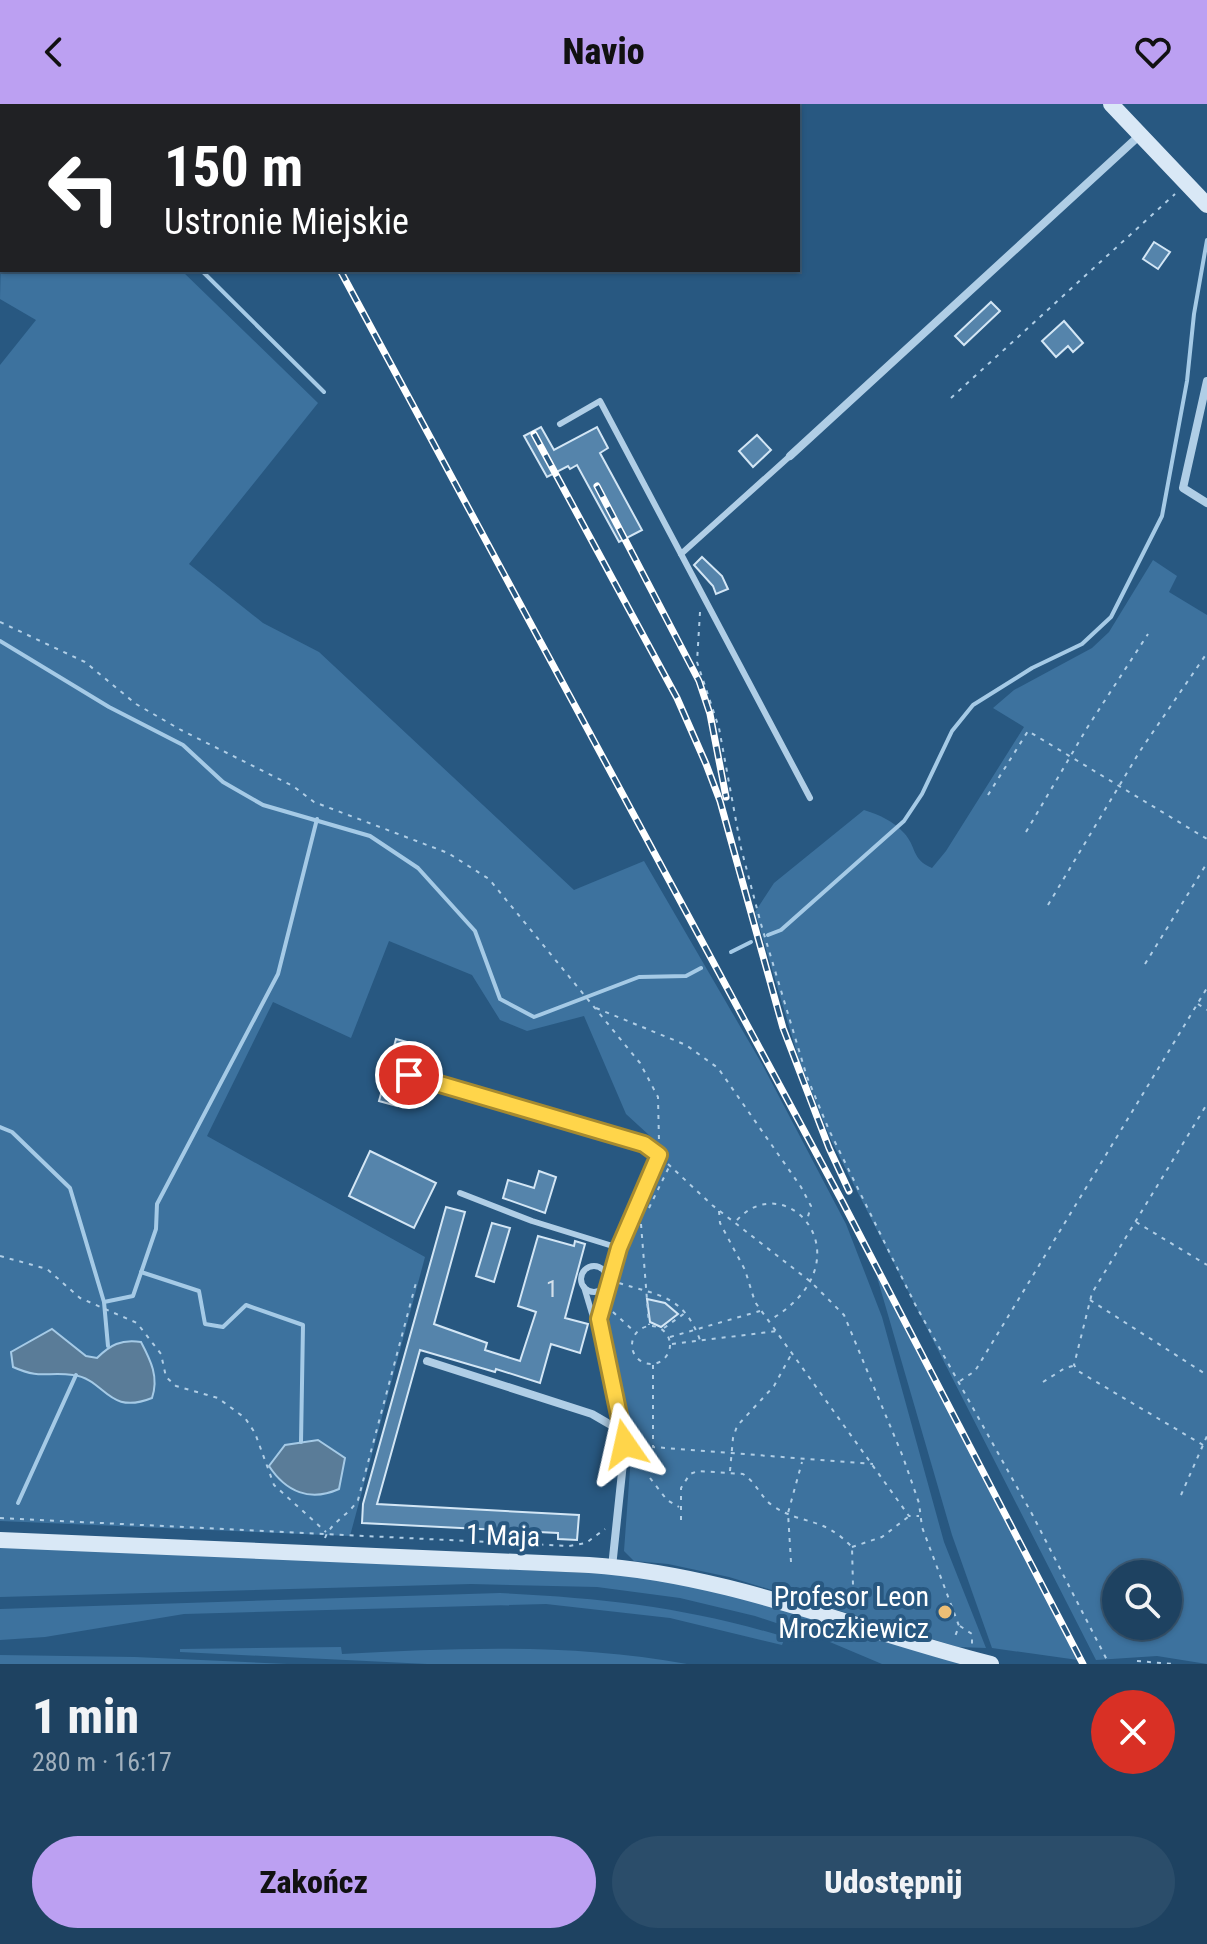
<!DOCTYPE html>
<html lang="pl">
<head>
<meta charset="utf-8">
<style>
  :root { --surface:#1e4261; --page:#2b4d6a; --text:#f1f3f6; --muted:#a1b0bd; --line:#3c5b76; --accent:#bca0f2 }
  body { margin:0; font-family:"Roboto Condensed",sans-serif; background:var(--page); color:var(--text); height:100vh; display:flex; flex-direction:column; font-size:30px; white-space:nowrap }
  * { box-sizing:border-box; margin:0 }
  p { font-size:26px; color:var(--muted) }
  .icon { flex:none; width:44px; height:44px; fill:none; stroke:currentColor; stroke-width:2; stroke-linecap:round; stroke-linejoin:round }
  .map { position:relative; height:1560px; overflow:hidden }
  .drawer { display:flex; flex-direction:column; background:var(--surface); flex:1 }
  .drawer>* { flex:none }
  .guide { position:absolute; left:0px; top:0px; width:800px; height:168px; box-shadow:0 2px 6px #0004,0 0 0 2px var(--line); background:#202124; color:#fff; overflow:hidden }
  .tools { position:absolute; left:1102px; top:1456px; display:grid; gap:16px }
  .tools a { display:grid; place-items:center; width:80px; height:80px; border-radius:50%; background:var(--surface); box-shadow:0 2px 6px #0004,0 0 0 2px var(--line); font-size:40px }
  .pin { position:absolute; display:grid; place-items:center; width:68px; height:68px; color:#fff; margin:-34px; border:4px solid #fff; border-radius:50%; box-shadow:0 2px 8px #0007 }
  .me { position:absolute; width:88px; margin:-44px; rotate:349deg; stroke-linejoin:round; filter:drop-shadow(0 0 6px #0008) }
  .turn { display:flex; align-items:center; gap:28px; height:168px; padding:0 32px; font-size:36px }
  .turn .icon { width:104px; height:104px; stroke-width:2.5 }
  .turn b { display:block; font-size:56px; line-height:68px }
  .round { display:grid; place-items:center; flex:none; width:84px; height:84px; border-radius:42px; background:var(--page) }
  .overview { display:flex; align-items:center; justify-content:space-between; height:136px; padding:0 32px }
  h1 { font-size:48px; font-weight:800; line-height:60px }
  .action { display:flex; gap:16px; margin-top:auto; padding:16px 32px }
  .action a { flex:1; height:92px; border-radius:48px; background:var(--accent); color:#111; font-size:32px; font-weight:800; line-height:92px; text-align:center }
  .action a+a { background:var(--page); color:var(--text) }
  header { display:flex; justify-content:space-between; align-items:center; height:104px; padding:0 32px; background:var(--accent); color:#111; font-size:36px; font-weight:800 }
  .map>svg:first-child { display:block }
  .green { fill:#3d729e; fill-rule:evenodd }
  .water { fill:#5a7c98; stroke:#a5cae6; stroke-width:2 }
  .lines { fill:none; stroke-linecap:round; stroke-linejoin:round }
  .stream { stroke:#a5cae6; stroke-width:4 }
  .building { fill:#5584ab; stroke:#d3e6f5; stroke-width:2 }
  .path { stroke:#b0cee6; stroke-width:2; stroke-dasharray:4 6; stroke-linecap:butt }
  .lane { stroke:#b0cee6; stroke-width:6 }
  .street { stroke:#b0cee6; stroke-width:8 }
  .secondary { stroke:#d9e8f6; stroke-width:16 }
  .rail-casing { stroke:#fff; stroke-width:7 }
  .rail { stroke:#285881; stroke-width:4; stroke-dasharray:12; stroke-linecap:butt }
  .route-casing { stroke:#a68a30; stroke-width:20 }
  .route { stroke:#ffd54a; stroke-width:14 }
  .poi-dot { fill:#edbf76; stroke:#285881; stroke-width:3 }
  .labels { text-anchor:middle; stroke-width:8; stroke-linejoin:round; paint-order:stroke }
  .number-label { font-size:24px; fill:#d4e0ea }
  .street-label { font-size:28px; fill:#fff; stroke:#285881 }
  .poi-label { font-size:28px; fill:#fff; stroke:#285881; text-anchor:end }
</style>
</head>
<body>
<header><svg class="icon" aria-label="back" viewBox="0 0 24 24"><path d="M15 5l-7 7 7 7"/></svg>Navio<svg class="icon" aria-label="heart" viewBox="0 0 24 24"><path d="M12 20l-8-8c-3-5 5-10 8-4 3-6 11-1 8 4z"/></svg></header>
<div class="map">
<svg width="1207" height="1560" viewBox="0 0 1207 1560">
  <rect width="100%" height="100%" fill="#285881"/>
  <!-- green -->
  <g class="green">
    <path d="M2 105V166H181L318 299 189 460 263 519 319 548 574 786 644 757 762 960 846 1120 882 1213 944 1438 986 1544 958 1543 729 1473 668 1460 634 1457 624 1447 632 1338 607 1226 624 1152 667 1054 662 1043 626 1010 584 912 527 927 500 916 472 871 389 837 351 934 273 898 207 1032 425 1153 350 1432 0 1417V261L36 216 0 195Z"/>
    <path d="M1153 456 1177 472 1169 488 1207 511V1560L1157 1552 1096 1556 830 1034 799 956 755 808 774 779 864 706C880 711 893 717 904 729 917 743 911 755 932 764L946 747 1024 623 993 604 1014 586 1092 544 1109 528ZM1116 1470H1168V1522H1116Z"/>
    <path d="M879 1172 1078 1556 992 1544 952 1431 877 1173Z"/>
    <path d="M0 1442 631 1471 724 1488 966 1560H882L818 1533 755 1512 680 1494 597 1483 471 1480 0 1493Z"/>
    <path d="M500 1489C603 1494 686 1503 785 1533L782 1541 670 1514 546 1500 184 1510 45 1533 0 1536V1505Z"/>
    <path d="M341 1543 342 1550C458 1544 571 1539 687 1560H427L180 1548V1545Z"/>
    <path d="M0 1551 135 1553 287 1560H0Z"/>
  </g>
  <!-- water -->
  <g class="water">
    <path d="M52 1225 86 1252 97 1254C110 1241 121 1235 141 1238 151 1257 159 1273 152 1294 107 1312 106 1275 73 1271 46 1267 42 1276 13 1263L11 1248Z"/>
    <path d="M318 1336 345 1354 339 1385C310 1398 286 1388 269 1362L285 1341Z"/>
  </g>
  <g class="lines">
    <!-- stream -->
    <g class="stream">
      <path d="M0 66 2 64"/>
      <path d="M201 166 324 288"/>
      <path d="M0 537 109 603 183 641 223 678 263 701 370 732 418 764 475 827 500 895 534 913 639 873 686 872 701 864"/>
      <path d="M768 831 781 826 904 717 922 690 952 627 973 601 1032 564 1082 540 1111 513 1162 412 1187 277 1194 210 1207 136"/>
      <path d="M731 848 751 838"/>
      <path d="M0 1023 12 1028 70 1084 104 1198"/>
      <path d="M141 1168 199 1187 205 1220 223 1223 246 1201 303 1221 301 1338"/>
      <path d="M108 1242 104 1198 133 1192 156 1125 157 1100 278 870 317 715"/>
      <path d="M18 1399 76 1271"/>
    </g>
  </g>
  <!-- building -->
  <g class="building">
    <path d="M1154 138 1170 148 1158 165 1143 155Z"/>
    <path d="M991 198 1000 207 964 241 955 232Z"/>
    <path d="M1064 217 1083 239 1073 248 1068 242 1056 253 1042 237Z"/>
    <path d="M541 323 554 346 597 323 608 344 600 349 642 426 619 438 577 361 570 365 568 362 547 373 524 332Z"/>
    <path d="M757 331 771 346 753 363 739 347Z"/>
    <path d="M702 453 722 472 728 485 716 490 713 482 694 461Z"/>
    <path d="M396 935 414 940 403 970 397 1002 379 997Z"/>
    <path d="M370 1047 436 1079 414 1124 349 1092Z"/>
    <path d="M539 1067 556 1073 545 1109 503 1094 508 1076 534 1084Z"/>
    <path d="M446 1103 465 1108 434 1220 487 1239 485 1246 520 1257 536 1208 518 1202 538 1132 574 1142 575 1137 585 1140 565 1214 588 1220 580 1249 551 1240 540 1279 496 1265 495 1268 420 1246 377 1400 579 1411 577 1436 558 1435V1429L362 1419 363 1400Z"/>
    <path d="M492 1119 510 1124 494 1178 476 1172Z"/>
    <path d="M647 1195 665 1199 678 1210 661 1223 650 1218Z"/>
  </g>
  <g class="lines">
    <!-- path -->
    <g class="path">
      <path d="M51 2 54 0"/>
      <path d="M0 50 2 48"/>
      <path d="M951 294 1175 90"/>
      <path d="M700 508 697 558 719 624 741 744 761 820 807 973 829 1026 915 1200 1032 1410 1108 1558"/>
      <path d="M0 518 85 558 136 600 181 626 293 682 314 698 448 749 489 775 640 959 658 993 659 1038"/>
      <path d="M988 691 1028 627 1207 735"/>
      <path d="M1026 728 1087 624 1148 530"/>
      <path d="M1048 801 1140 647 1207 549"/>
      <path d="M1145 860 1207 759"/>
      <path d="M1198 900 1207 906"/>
      <path d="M596 904 686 941 718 964 801 1083 811 1102 807 1116"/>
      <path d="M668 1060 712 1101 811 1178 844 1211 903 1353 919 1399 922 1423 959 1522 954 1535"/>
      <path d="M649 1104 669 1063"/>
      <path d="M719 1107 720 1119 745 1166 755 1198 909 1412H919"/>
      <path d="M737 1116C788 1061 870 1157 770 1216"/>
      <path d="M1136 1118 1207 1161"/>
      <path d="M641 1120 649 1221"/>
      <path d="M0 1152 47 1165 80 1194 137 1219 161 1250 166 1273 176 1282 218 1294 245 1314 255 1329 274 1381 326 1428"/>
      <path d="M619 1179C660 1192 683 1191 700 1236"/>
      <path d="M1090 1196 1207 1271"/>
      <path d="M613 1208 635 1228"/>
      <circle cx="651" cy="1241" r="19"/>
      <path d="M664 1224 685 1209"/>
      <path d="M670 1233 760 1207"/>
      <path d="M672 1240 777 1227"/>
      <path d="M653 1261V1343L873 1360"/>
      <path d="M960 1277 975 1267 986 1249 1207 884"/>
      <path d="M1043 1278 1065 1264 1073 1262"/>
      <path d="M1203 1341 1078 1267 1074 1261 1092 1189 1207 1000"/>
      <path d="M730 1367 733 1334 737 1322 774 1282 792 1249"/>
      <path d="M650 1374 667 1396 679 1403"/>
      <path d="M1181 1391 1207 1332"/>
      <path d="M0 1414 569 1442 586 1439 605 1425"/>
      <path d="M681 1416V1384L690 1370 698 1367 743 1370C757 1379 761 1394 773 1402 803 1422 821 1411 852 1443L853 1482"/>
      <path d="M325 1434C331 1418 349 1411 358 1396L417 1175"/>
      <path d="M852 1443 882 1433 908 1413"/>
      <path d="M791 1458 788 1409 802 1358"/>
      <path d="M960 1522 972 1530V1540"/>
      <path d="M1137 1557 1173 1560"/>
    </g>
    <!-- lane -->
    <g class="lane">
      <path d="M560 320 600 297 681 450 790 352"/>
      <path d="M681 450 810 694"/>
      <path d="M409 971 644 1040 659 1051"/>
      <path d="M460 1089 532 1117 619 1144"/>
      <circle cx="594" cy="1175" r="13"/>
      <path d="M584 1183 599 1233"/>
    </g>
    <!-- street -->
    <g class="street">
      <path d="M1207 277 1183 384 1207 399"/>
      <path d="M790 352 1140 31"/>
      <path d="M427 1257 592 1310 623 1328"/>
      <path d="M612 1463 625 1340 601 1237 600 1208 619 1144 659 1051"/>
    </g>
    <!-- secondary -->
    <g class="secondary">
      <path d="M1111 0 1207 101"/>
      <path d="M0 1436 589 1461C729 1470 856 1526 991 1560"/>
    </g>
    <!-- rail casing -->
    <g class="rail-casing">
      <g id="rail">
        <path d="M251 0 252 2"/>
        <path d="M340 166 842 1097 1083 1560"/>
        <path d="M534 330 677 594 706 660 720 697 783 924 829 1044 849 1087"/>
        <path d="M597 382 699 577 710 610 726 693"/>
      </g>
    </g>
    <!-- rail -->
    <use href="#rail" class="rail"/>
  </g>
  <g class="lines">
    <!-- route casing -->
    <g class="route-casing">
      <path id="route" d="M409 971 644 1040 659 1051 619 1144 599 1215 625 1340"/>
    </g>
    <!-- route -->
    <use href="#route" class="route"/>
  </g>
  <!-- markers -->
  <circle class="poi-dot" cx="945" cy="1508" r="8"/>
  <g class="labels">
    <!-- number labels -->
    <g class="number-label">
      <text x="552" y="1193">1</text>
    </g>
    <!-- street labels -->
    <g class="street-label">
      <text transform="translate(503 1431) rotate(2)" y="10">1 Maja</text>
    </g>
    <!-- poi labels -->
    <g class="poi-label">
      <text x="929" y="1502">Profesor Leon<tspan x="929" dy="32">Mroczkiewicz</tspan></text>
    </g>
  </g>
</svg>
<div class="tools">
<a><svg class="icon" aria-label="search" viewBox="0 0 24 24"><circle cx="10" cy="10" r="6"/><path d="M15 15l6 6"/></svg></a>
</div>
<div class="pin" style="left:409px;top:971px;background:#d93025"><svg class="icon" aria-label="arrive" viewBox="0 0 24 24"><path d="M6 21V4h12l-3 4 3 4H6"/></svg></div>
<svg class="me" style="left:625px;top:1340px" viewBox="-20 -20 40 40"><path d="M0-17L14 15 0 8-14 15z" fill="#ffd54a" stroke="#fff" stroke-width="4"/></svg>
<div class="guide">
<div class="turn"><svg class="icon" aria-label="left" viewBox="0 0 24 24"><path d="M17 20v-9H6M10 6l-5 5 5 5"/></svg><div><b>150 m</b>Ustronie Miejskie</div></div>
</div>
</div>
<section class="drawer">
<div class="overview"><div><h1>1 min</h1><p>280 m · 16:17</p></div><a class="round" style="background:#d93025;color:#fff"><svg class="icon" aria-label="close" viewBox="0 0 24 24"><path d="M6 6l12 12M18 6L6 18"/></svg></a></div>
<div class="action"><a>Zakończ</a><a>Udostępnij</a></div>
</section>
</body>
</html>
